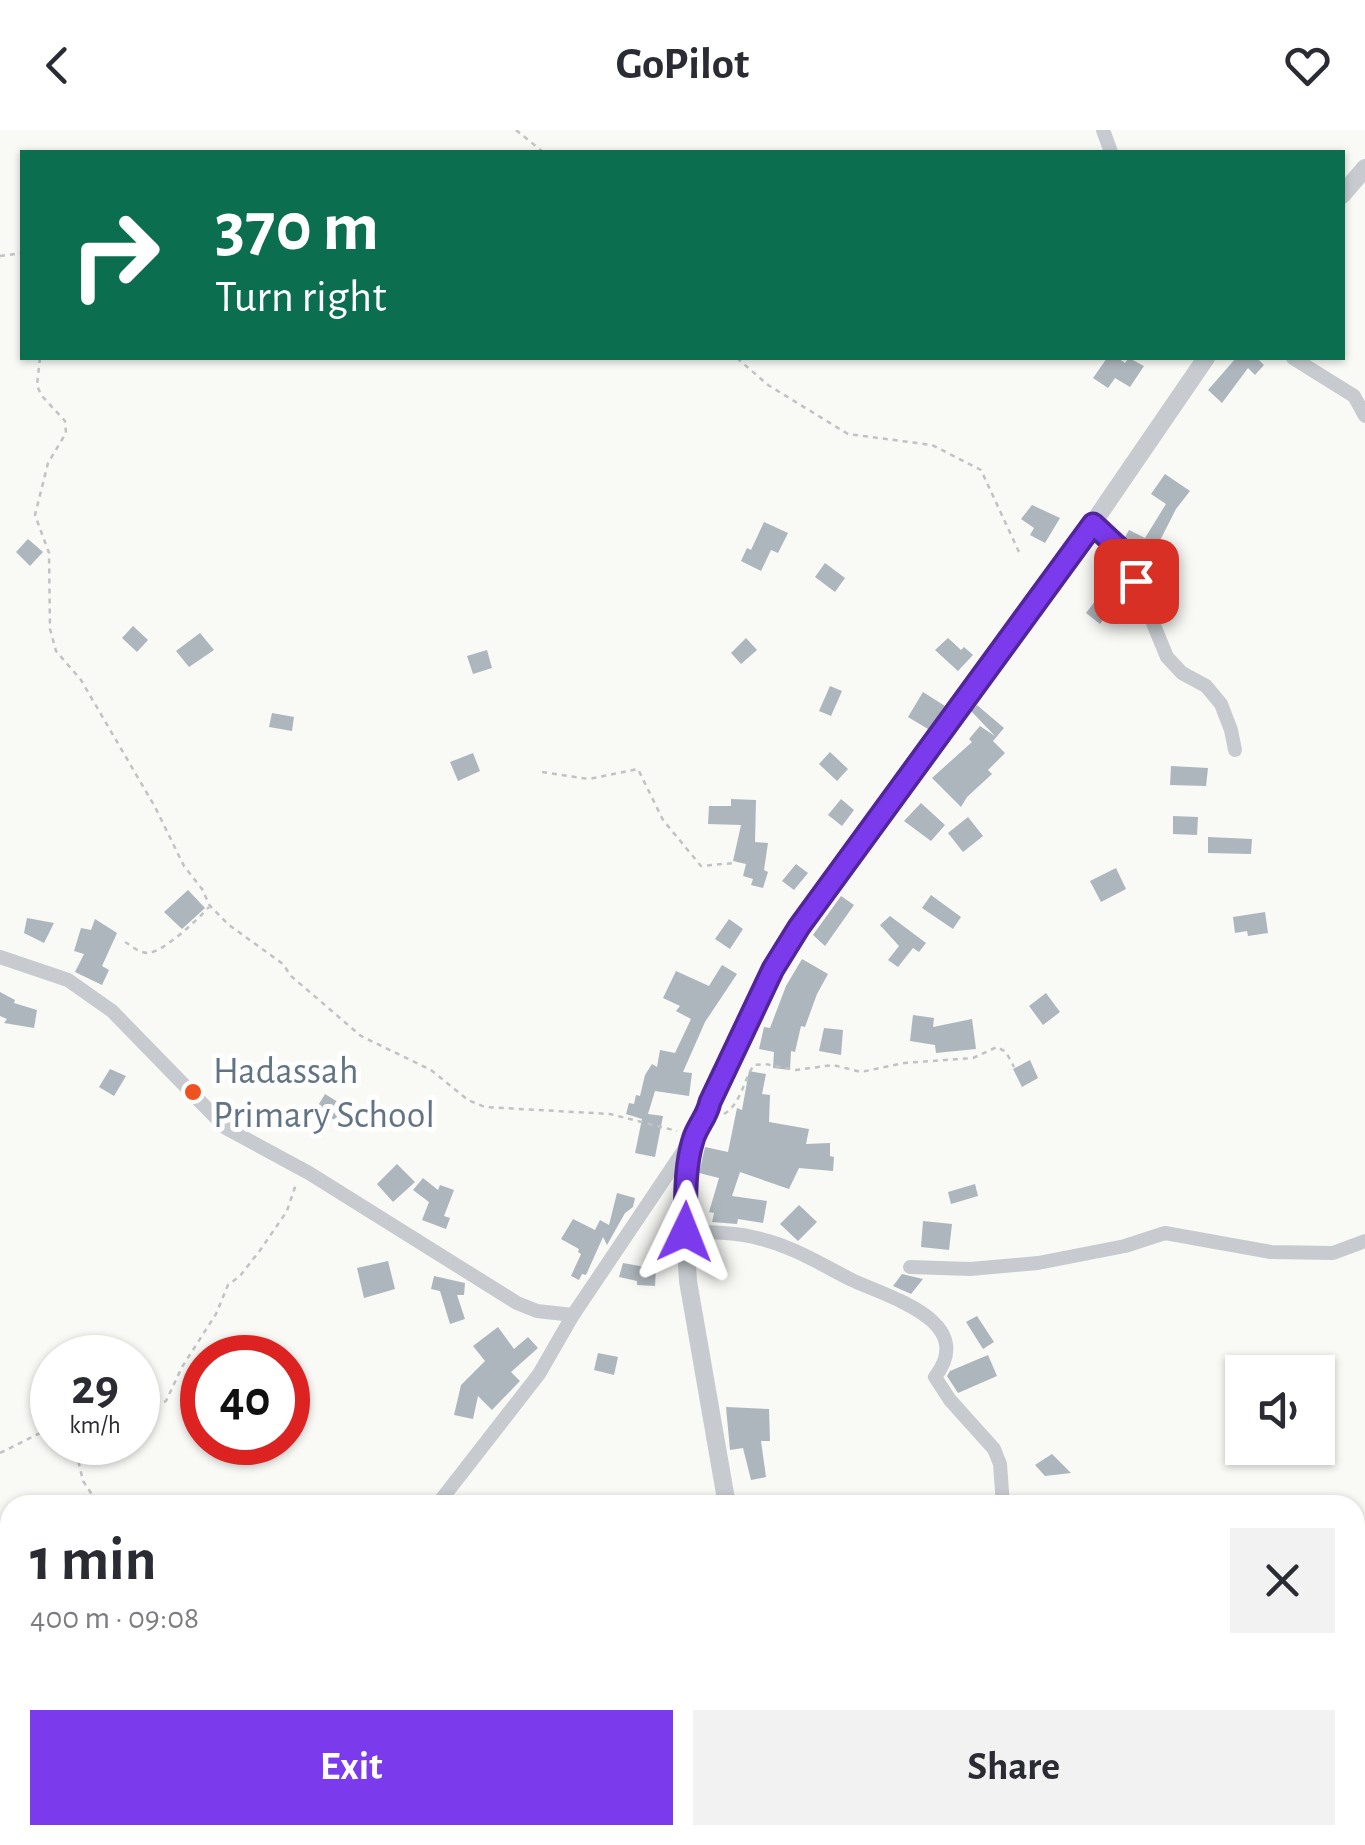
<!DOCTYPE html>
<html lang="en">
<head>
<meta charset="utf-8">
<style>
  :root { --surface:#fff; --page:#f2f2f3; --text:#2b2b33; --muted:#7c7c81; --accent:#7c3aed }
  body { margin:0; font-family:"Alegreya Sans",sans-serif; background:var(--page); color:var(--text); height:100vh; display:flex; flex-direction:column; font-size:38px; white-space:nowrap }
  * { box-sizing:border-box; margin:0 }
  p { font-size:32px; color:var(--muted) }
  .icon { flex:none; width:55px; height:55px; fill:none; stroke:currentColor; stroke-width:2; stroke-linecap:round; stroke-linejoin:round }
  .map { position:relative; flex:1; overflow:hidden }
  .drawer { position:absolute; left:0px; top:1365px; width:1365px; height:350px; display:flex; flex-direction:column; background:var(--surface); border-radius:30px 30px 0 0; box-shadow:0 2px 8px #0004 }
  .drawer>* { flex:none }
  .hud { position:absolute; left:20px; top:20px; width:1325px; height:210px; border-radius:0px; box-shadow:0 2px 8px #0004; background:#0b6e4f; color:#fff; overflow:hidden }
  .buttons { position:absolute; left:1225px; top:1225px; display:grid; gap:20px }
  .buttons a { display:grid; place-items:center; width:110px; height:110px; border-radius:0px; background:var(--surface); box-shadow:0 2px 8px #0004; font-size:50px }
  .speed { position:absolute; left:30px; top:1205px; display:flex; gap:20px; font-size:50px; font-weight:700; text-align:center }
  .speed>* { display:grid; place-content:center; width:130px; height:130px; border-radius:50%; background:var(--surface); box-shadow:0 2px 8px #0004; line-height:1 }
  .speed small { font-size:25px; font-weight:400 }
  .speed .limit { border:15px solid #d22; background:#fff; color:#111 }
  .pin { position:absolute; display:grid; place-items:center; width:85px; height:85px; color:#fff; margin:-42px; border-radius:20px; box-shadow:0 5px 15px #0006 }
  .me { position:absolute; width:110px; margin:-55px; rotate:2deg; stroke-linejoin:round; filter:drop-shadow(0 0 8px #0008) }
  .turn { display:flex; align-items:center; gap:35px; height:210px; padding:0 30px; font-size:45px }
  .turn .icon { width:130px; height:130px; stroke-width:2.5 }
  .turn b { display:block; font-size:70px; line-height:85px }
  .round { display:grid; place-items:center; flex:none; width:105px; height:105px; border-radius:0px; background:var(--page) }
  .summary { display:flex; align-items:center; justify-content:space-between; height:170px; padding:0 30px }
  h1 { font-size:60px; font-weight:600; line-height:75px }
  .action { display:flex; gap:20px; margin-top:auto; padding:20px 30px }
  .action a { flex:1; height:115px; border-radius:0px; background:var(--accent); color:#fff; font-size:40px; font-weight:600; line-height:115px; text-align:center }
  .action a+a { background:var(--page); color:var(--text) }
  header { display:flex; justify-content:space-between; align-items:center; height:130px; padding:0 30px; background:var(--surface); font-size:45px; font-weight:600 }
  .map>svg:first-child { display:block }
  .building { fill:#adb6bc }
  .lines { fill:none; stroke-linecap:round; stroke-linejoin:round }
  .path { stroke:#c0c3c5; stroke-width:2.5; stroke-dasharray:5 5; stroke-linecap:butt }
  .minor { stroke:#c7cbcf; stroke-width:14 }
  .tertiary { stroke:#c7cbcf; stroke-width:18 }
  .route-casing { stroke:#51269a; stroke-width:25 }
  .route { stroke:#7c3aed; stroke-width:18 }
  .poi-dot { fill:#f0521f; stroke:#fff; stroke-width:4 }
  .labels { text-anchor:middle; stroke-width:10; stroke-linejoin:round; paint-order:stroke }
  .poi-label { font-size:38px; fill:#627484; stroke:#fff; text-anchor:start }
</style>
</head>
<body>
<header><svg class="icon" aria-label="back" viewBox="0 0 24 24"><path d="M15 5l-7 7 7 7"/></svg>GoPilot<svg class="icon" aria-label="heart" viewBox="0 0 24 24"><path d="M12 20l-8-8c-3-5 5-10 8-4 3-6 11-1 8 4z"/></svg></header>
<div class="map">
<svg width="1365" height="1715" viewBox="0 0 1365 1715">
  <rect width="100%" height="100%" fill="#f9f9f6"/>
  <!-- building -->
  <g class="building">
    <path d="M1107 228H1118L1125 233 1129 228 1144 236 1130 257 1115 248 1108 258 1093 248Z"/>
    <path d="M1236 228H1257L1264 235 1255 245 1248 238 1222 273 1208 260Z"/>
    <path d="M1165 344 1190 361 1176 379 1148 434 1170 452 1164 458 1177 469 1168 481 1155 470 1141 437 1144 433 1138 430 1124 409 1129 400 1145 408 1166 374 1151 364Z"/>
    <path d="M1032 375 1060 388 1045 413 1030 405 1034 398 1021 389Z"/>
    <path d="M764 392 788 403 778 423 771 420 761 441 741 431 747 418 751 420Z"/>
    <path d="M28 409 43 422 30 436 16 422Z"/>
    <path d="M825 433 845 448 835 462 815 447Z"/>
    <path d="M1099 466 1113 477 1100 494 1086 483Z"/>
    <path d="M133 496 148 510 137 522 122 508Z"/>
    <path d="M200 503 214 520 189 537 176 521Z"/>
    <path d="M746 508 757 520 741 534 731 523Z"/>
    <path d="M948 508 961 520 964 517 973 525 958 541 935 520Z"/>
    <path d="M487 520 492 538 473 544 467 526Z"/>
    <path d="M830 556 842 561 831 586 819 581Z"/>
    <path d="M923 562 945 576 928 599 908 587Z"/>
    <path d="M977 575 1004 598 993 611 1005 623 988 640 992 644 967 667 961 677 932 648 972 612 969 609 980 596 995 606 971 581Z"/>
    <path d="M272 583 294 587 292 601 269 597Z"/>
    <path d="M830 622 848 639 837 651 819 634Z"/>
    <path d="M473 623 480 641 458 651 450 632Z"/>
    <path d="M1171 636 1208 638 1206 656 1170 655Z"/>
    <path d="M731 669 756 670 755 712 768 713 764 740 768 742 763 758 751 755 753 749 743 746 746 734 733 731 741 695 708 694 709 676H731Z"/>
    <path d="M841 669 854 680 842 696 828 685Z"/>
    <path d="M921 673 945 695 931 711 904 691Z"/>
    <path d="M1173 686 1198 687 1197 705 1173 704Z"/>
    <path d="M968 687 983 706 963 722 948 703Z"/>
    <path d="M1208 707 1252 709 1251 724 1208 723Z"/>
    <path d="M796 734 808 743 794 760 782 751Z"/>
    <path d="M1116 738 1126 759 1101 772 1090 751Z"/>
    <path d="M188 760 205 778 182 799 164 782Z"/>
    <path d="M931 765 961 787 953 799 922 778Z"/>
    <path d="M841 766 854 775 825 816 813 805Z"/>
    <path d="M1265 782 1268 803 1248 806 1247 801 1235 803 1233 787Z"/>
    <path d="M890 786 926 813 919 822 913 818 898 837 888 830 899 816 880 795Z"/>
    <path d="M27 788 54 793 44 813 24 803Z"/>
    <path d="M95 789 117 803 102 836 109 840 102 855 75 842 84 824 74 821 81 798 91 800Z"/>
    <path d="M729 789 743 799 730 819 715 809Z"/>
    <path d="M802 829 828 844 817 864 805 897 801 896 795 922 791 921 790 940 773 938 774 922 759 919 764 897 770 898 786 856Z"/>
    <path d="M722 835 737 844 705 892 683 942 692 943 689 966 655 961 648 984 663 986 655 1027 635 1023 642 989 626 984 629 973 634 974 636 965 640 966 645 945 652 934 657 937 660 920 675 923 691 889 676 881 680 876 663 868 676 841 709 856Z"/>
    <path d="M0 862 15 870 14 873 37 880 34 898 4 893 7 889 0 886Z"/>
    <path d="M1046 863 1060 882 1043 895 1029 876Z"/>
    <path d="M913 885 934 888 933 897 972 889 976 919 936 923 935 915 910 911Z"/>
    <path d="M824 898 843 900 841 925 819 921Z"/>
    <path d="M1030 930 1038 948 1022 957 1013 939Z"/>
    <path d="M110 939 126 946 114 966 99 957Z"/>
    <path d="M749 941 766 944 762 964 770 965 769 992 809 999 806 1014 830 1013V1026L834 1027 833 1041 799 1038 789 1059 740 1042 732 1066 767 1071 763 1093 738 1089 737 1094 712 1092 714 1083 709 1082 719 1048 699 1043 705 1017 728 1022 737 978 742 980Z"/>
    <path d="M325 964 346 977 338 992 316 979Z"/>
    <path d="M397 1034 415 1052 393 1072 377 1054Z"/>
    <path d="M423 1048 438 1060 440 1055 454 1060 444 1086 450 1088 446 1099 422 1090 429 1072 413 1060Z"/>
    <path d="M975 1054 978 1066 951 1074 948 1062Z"/>
    <path d="M617 1063 635 1068 633 1077 625 1083 607 1115 603 1107 586 1145 582 1144 579 1150 571 1146 581 1124 578 1122 579 1119 561 1109 573 1089 595 1100 600 1090 609 1095Z"/>
    <path d="M799 1075 817 1092 798 1111 780 1094Z"/>
    <path d="M923 1091 952 1094 949 1120 921 1117Z"/>
    <path d="M388 1131 395 1159 364 1168 357 1138Z"/>
    <path d="M623 1133 656 1139 655 1156 637 1155V1151L619 1147Z"/>
    <path d="M902 1144 923 1149 911 1164 893 1156Z"/>
    <path d="M434 1146 465 1153 464 1165H457L465 1189 450 1194 440 1161 431 1159Z"/>
    <path d="M977 1186 994 1212 983 1219 966 1192Z"/>
    <path d="M498 1197 514 1219 528 1207 538 1218 511 1242 520 1251 492 1280 478 1266 473 1289 454 1285 461 1255 485 1231 473 1216Z"/>
    <path d="M598 1223 618 1227 614 1245 594 1240Z"/>
    <path d="M988 1225 997 1246 958 1263 947 1246 950 1241Z"/>
    <path d="M726 1277 769 1279 770 1311H761L766 1347 751 1350 743 1318 730 1320Z"/>
    <path d="M1052 1324 1071 1343 1045 1346 1035 1335Z"/>
  </g>
  <g class="lines">
    <!-- path -->
    <g class="path">
      <path d="M516 0 543 22"/>
      <path d="M0 126 22 123"/>
      <path d="M40 228 37 255 41 265 65 291 66 303 48 333 35 385 49 423 50 499 56 521 81 550 155 677 184 736 202 759 210 776 229 795 283 834 291 846 361 906 431 940 468 970 485 977 610 984 677 1001"/>
      <path d="M737 228 768 255 848 304 932 315 981 340 1019 422"/>
      <path d="M542 642 589 649 638 639 663 690 701 736 734 733"/>
      <path d="M125 812C132 816 139 823 148 823 164 822 198 789 209 777"/>
      <path d="M724 984C741 974 743 951 754 935L765 934 796 940 833 935 861 942 904 933 973 928 997 917 1006 922 1014 937"/>
      <path d="M138 1287 166 1271 182 1237 216 1184 228 1155 240 1146 261 1119 287 1081 296 1054"/>
      <path d="M74 1312 83 1351 99 1375"/>
      <path d="M0 1323 52 1297"/>
      <path d="M476 1715 477 1705"/>
    </g>
    <!-- minor -->
    <g class="minor">
      <path d="M1103 0 1111 22"/>
      <path d="M1293 228 1354 266 1365 286"/>
      <path d="M1093 393 1124 423 1167 527 1182 543 1206 556 1221 574 1231 600 1235 620"/>
      <path d="M0 827 68 850 112 881 226 998 309 1043 517 1173 537 1181 573 1185"/>
      <path d="M685 1102C710 1102 737 1102 761 1109 794 1117 822 1135 852 1150 888 1167 978 1191 935 1247L950 1270 994 1319 1000 1334 1003 1375"/>
      <path d="M910 1137 970 1139 1038 1133 1125 1116 1165 1103 1271 1122 1333 1123 1365 1111"/>
      <path d="M437 1375 539 1244 573 1185 690 1011"/>
      <path d="M1355 1683 1365 1685"/>
      <path d="M1036 1705 1052 1715"/>
      <path d="M230 1715 237 1705"/>
    </g>
    <!-- tertiary -->
    <g class="tertiary">
      <path d="M1342 65 1365 38"/>
      <path d="M727 1375 688 1151 685 1102 686 1046 694 1006 707 984 709 972 773 839 799 797 1093 393 1206 228"/>
      <path d="M778 1705 780 1715"/>
    </g>
  </g>
  <g class="lines">
    <!-- route casing -->
    <g class="route-casing">
      <path id="route" d="M685 1102C686 1072 684 1039 693 1010 697 996 707 987 710 972L773 839 799 797 1093 394 1124 423 1136 451"/>
    </g>
    <!-- route -->
    <use href="#route" class="route"/>
  </g>
  <!-- markers -->
  <circle class="poi-dot" cx="193" cy="962" r="10"/>
  <g class="labels">
    <!-- poi labels -->
    <g class="poi-label">
      <text x="213" y="953">Hadassah<tspan x="213" dy="44">Primary School</tspan></text>
    </g>
  </g>
</svg>
<div class="buttons">
<a><svg class="icon" aria-label="sound" viewBox="0 0 24 24"><path d="M4 9h4l5-4v14l-5-4H4zM17 9q2 3 0 6"/></svg></a>
</div>
<div class="speed"><div>29<small>km/h</small></div><div class="limit">40</div></div>
<div class="pin" style="left:1136px;top:451px;background:#d93025"><svg class="icon" aria-label="arrive" viewBox="0 0 24 24"><path d="M6 21V4h12l-3 4 3 4H6"/></svg></div>
<svg class="me" style="left:685px;top:1102px" viewBox="-20 -20 40 40"><path d="M0-17L14 15 0 8-14 15z" fill="#7c3aed" stroke="#fff" stroke-width="4"/></svg>
<div class="hud">
<div class="turn"><svg class="icon" aria-label="right" viewBox="0 0 24 24"><path d="M7 20v-9h11M14 6l5 5-5 5"/></svg><div><b>370 m</b>Turn right</div></div>
</div>
<section class="drawer">
<div class="summary"><div><h1>1 min</h1><p>400 m · 09:08</p></div><a class="round"><svg class="icon" aria-label="close" viewBox="0 0 24 24"><path d="M6 6l12 12M18 6L6 18"/></svg></a></div>
<div class="action"><a>Exit</a><a>Share</a></div>
</section>
</div>
</body>
</html>
